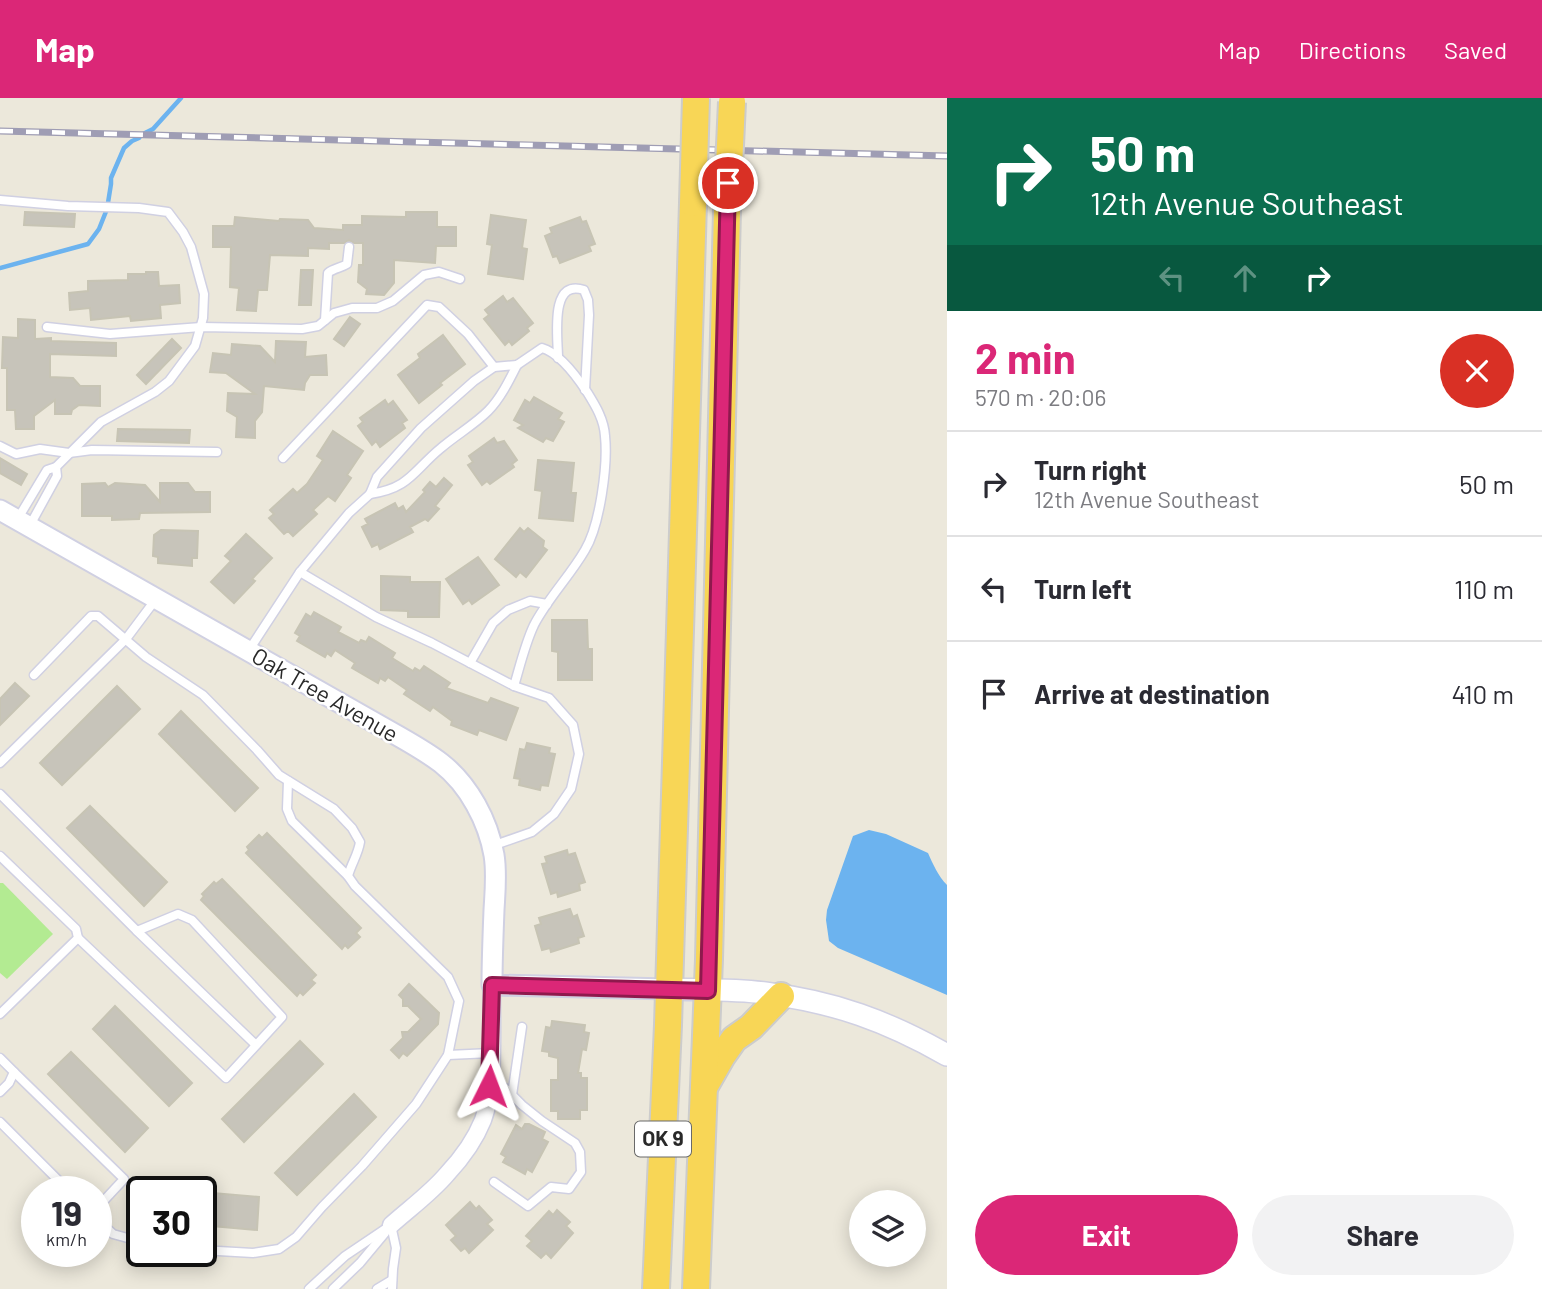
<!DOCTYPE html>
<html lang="en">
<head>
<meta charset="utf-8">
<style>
  :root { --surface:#fff; --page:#f2f2f3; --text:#2b2b33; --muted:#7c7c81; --line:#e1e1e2; --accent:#db2777 }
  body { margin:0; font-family:Barlow,sans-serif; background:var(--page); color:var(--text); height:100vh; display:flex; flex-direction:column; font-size:26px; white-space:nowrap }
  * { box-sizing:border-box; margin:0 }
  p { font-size:23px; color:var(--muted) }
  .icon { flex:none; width:38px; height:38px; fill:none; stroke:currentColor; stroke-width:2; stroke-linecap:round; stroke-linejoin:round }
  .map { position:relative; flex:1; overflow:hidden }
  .sheet { display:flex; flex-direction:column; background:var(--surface); width:595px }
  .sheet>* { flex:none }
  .guide { background:#0b6e4f; color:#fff; overflow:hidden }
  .controls { position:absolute; left:849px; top:1092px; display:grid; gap:14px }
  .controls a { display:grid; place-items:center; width:77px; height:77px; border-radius:50%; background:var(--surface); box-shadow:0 4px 18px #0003; font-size:35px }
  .speed { position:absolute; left:21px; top:1078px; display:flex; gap:14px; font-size:35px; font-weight:700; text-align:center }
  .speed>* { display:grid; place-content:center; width:91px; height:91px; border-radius:50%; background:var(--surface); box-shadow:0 4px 18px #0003; line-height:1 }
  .speed small { font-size:18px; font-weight:400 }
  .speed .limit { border:4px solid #111; border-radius:10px; background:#fff; color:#111 }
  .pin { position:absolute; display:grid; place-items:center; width:60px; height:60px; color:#fff; margin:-30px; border:4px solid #fff; border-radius:50%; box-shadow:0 2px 7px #0007 }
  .me { position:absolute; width:77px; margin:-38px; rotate:3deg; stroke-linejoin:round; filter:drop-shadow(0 0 5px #0008) }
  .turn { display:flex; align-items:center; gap:24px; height:147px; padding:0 28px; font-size:32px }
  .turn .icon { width:91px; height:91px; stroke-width:2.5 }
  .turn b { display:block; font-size:49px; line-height:60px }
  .lanes { display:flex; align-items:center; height:66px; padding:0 28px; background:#0003; justify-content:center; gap:35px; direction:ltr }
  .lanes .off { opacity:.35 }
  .round { display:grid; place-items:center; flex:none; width:74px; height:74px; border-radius:37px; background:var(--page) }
  .head { display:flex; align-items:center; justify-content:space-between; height:119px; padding:0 28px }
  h1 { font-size:42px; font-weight:700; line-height:52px; color:var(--accent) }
  .button { display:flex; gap:14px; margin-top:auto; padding:14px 28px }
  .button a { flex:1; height:80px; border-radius:42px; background:var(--accent); color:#fff; font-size:28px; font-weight:700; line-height:80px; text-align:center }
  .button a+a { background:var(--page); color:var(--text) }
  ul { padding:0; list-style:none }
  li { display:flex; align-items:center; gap:21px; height:105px; padding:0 28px; border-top:2px solid var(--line) }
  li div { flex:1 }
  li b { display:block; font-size:26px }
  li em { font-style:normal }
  header { display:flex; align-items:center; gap:42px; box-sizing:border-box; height:98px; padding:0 35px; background:var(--accent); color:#fff }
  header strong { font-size:33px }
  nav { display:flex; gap:38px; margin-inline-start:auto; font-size:24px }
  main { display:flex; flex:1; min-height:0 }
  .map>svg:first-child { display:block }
  .pitch { fill:#b3eb92 }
  .water { fill:#6cb3ef }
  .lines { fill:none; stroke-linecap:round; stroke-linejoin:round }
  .stream { stroke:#6cb3ef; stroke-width:4.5 }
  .building { fill:#c7c4ba; stroke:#c7c4b4; stroke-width:2 }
  .service-casing { stroke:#d0d0e2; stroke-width:11 }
  .minor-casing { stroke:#d0d0e2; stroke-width:19 }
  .tertiary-casing { stroke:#d0d0e2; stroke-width:23 }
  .secondary-casing { stroke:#d0d0e2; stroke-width:24 }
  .trunk-casing { stroke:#ccc; stroke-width:30 }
  .service { stroke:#fff; stroke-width:8 }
  .minor { stroke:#fff; stroke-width:16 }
  .tertiary { stroke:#fff; stroke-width:19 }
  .secondary { stroke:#fff; stroke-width:21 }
  .trunk { stroke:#f8d656; stroke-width:26 }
  .rail-casing { stroke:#9f9db4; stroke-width:7 }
  .rail { stroke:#fff; stroke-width:4.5; stroke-dasharray:13; stroke-linecap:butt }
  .trunk-bridge-casing { stroke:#ccc; stroke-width:30; stroke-linecap:butt }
  .trunk-bridge { stroke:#f8d656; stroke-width:26 }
  .route-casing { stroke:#8e194d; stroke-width:18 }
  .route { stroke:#db2777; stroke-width:12 }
  .labels { text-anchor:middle; stroke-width:5; stroke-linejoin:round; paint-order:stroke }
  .shield { fill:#fff; stroke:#696969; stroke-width:2 }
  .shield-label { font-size:21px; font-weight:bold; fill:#292929 }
  .street-label { font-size:23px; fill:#292929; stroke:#fff }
</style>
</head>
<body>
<header>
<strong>Map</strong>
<nav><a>Map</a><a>Directions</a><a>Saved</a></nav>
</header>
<main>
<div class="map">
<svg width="947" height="1191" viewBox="0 0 947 1191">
  <rect width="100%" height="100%" fill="#ece8db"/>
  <!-- pitch -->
  <path class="pitch" d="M0 785H3L53 836 7 881 0 875Z"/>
  <!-- water -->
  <path class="water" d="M869 732 886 736 928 755C933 766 938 778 947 787V897L838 850 829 843 826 822 827 812 853 738Z"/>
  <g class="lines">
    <!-- stream -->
    <path class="stream" d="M0 170 88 146 99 131 107 111 111 86V80L124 50 132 43 139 40 141 37 153 31 181 0"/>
  </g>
  <!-- building -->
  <g class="building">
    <path d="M25 114 75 116 74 129 24 127Z"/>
    <path d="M406 114H437V129H456V148H436L435 165 394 162V185L384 197 366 196 367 191 358 184 359 167H363V145H354L349 142 344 145H329V151L308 150V158L270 157 267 192H258L256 213 237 212 239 190 230 189 231 149H213V128H234L235 119 279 123 280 121 308 122 314 130 343 132V127H362V118L406 119Z"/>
    <path d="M491 117 526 122 522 150 527 151 523 181 488 176 492 147 487 146Z"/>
    <path d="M580 119 582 124 586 123 595 146 589 148 591 153 560 165 557 158 553 159 545 138 552 135 550 130Z"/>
    <path d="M301 172H313L311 207H299Z"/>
    <path d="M146 174H158L159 188 179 187 180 205 160 207 161 220 131 223 130 218 91 222 90 210 70 212 69 195 88 193V183L128 182V176H146Z"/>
    <path d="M503 198 507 204 513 200 533 225 527 230 529 233 512 247 509 243 505 247 484 221 489 217 485 212Z"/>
    <path d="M350 219 360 226 344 248 334 241Z"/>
    <path d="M18 221 35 222V241L51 240V243L116 245V258L50 256V279L73 280 80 288H100V308L79 307 72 312 71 316H55V302L34 318V331H16L15 312H7V270H2L3 239 18 240Z"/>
    <path d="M443 237 465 266 440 285 442 287 419 305 398 277 420 260 418 256Z"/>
    <path d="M172 241 181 250 146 286 137 277Z"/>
    <path d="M276 243 306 244 305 259 326 257 327 277H310L305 285 304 292 264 288 262 314 255 323V340L236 339 237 319 227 313 228 295 255 296 226 275 210 274 213 255 231 257 232 246 260 248 275 264Z"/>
    <path d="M534 299 562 315 558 321 564 324 553 343 546 340 543 344 518 330 523 327 514 322 525 302 530 305Z"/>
    <path d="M385 302 388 307 393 303 407 322 402 325 405 330 380 349 376 343 372 347 358 328 363 324 360 320Z"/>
    <path d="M118 331 190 332 189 345 117 343Z"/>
    <path d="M333 333 363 353 347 377 351 380 335 403 328 398 313 412 317 416 293 438 288 433 284 436 269 420 274 416 270 412 293 391 297 395 307 386 323 362 317 358Z"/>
    <path d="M494 340 497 345 504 343 517 362 512 366 514 369 490 386 487 383 482 387 468 367 473 364 469 358Z"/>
    <path d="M0 360 27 376 21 387 0 375Z"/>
    <path d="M538 362 574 365 571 395H576L573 423 539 420 542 393 535 392Z"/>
    <path d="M444 380 452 387 435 408 439 411 428 423 425 421 410 429 413 434 380 451 378 446 372 449 362 429 368 426 365 421 395 405 398 411 403 408 406 414 425 394 423 392 430 384 436 389Z"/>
    <path d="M105 385 108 389 115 385 145 387 160 404V385H188L195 394H210V414L140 415 139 421 112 422V418H82V386Z"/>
    <path d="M520 430 524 434 528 430 544 443 543 449 547 452 526 479 520 474 516 479 495 461Z"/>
    <path d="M161 432 198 433 197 460H192V468L158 465V459L153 458 154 437Z"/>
    <path d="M246 436 272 460 252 481 255 483 234 505 211 484 231 463 225 458Z"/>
    <path d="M478 459 499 487 472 506 469 502 463 506 446 481Z"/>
    <path d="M381 478 410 479V484H440L439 519H408V513L381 512Z"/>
    <path d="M314 514 341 529 338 534 359 545 361 542 366 544 369 539 395 555 392 560 413 573 415 570 420 573 424 568 450 585 446 590 488 605 491 600 518 610 506 642 479 632 477 637 451 627 452 623 433 609 430 613 404 596 407 592 388 579 385 583 380 580 378 585 352 570 355 565 335 552 331 558 327 555 325 559 297 543 300 538 295 535 306 516 311 519Z"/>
    <path d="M552 522H587L588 551H592V582H558V554L552 553Z"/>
    <path d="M15 585 29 598 0 627V601Z"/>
    <path d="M117 588 140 611 62 687 40 665Z"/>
    <path d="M181 613 258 690 235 713 159 636Z"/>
    <path d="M527 645 550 650 549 655 555 656 548 688 541 687 540 692 519 687 520 681 514 680 520 651 525 652Z"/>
    <path d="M90 708 167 784 144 808 67 730Z"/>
    <path d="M267 735 361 830 356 835 360 839 348 850 345 847 342 851 246 755 249 752 247 749 259 737 262 740Z"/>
    <path d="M567 752 568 757 575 755 585 784 579 786 580 792 558 799 557 794 551 796 542 766 547 765 545 759Z"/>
    <path d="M222 781 316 877 311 882 315 885 303 897 300 894 297 898 201 802 204 798 202 796 214 784 216 786Z"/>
    <path d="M570 811 573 819 577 817 584 838 578 840 579 845 551 854 550 850 542 852 535 828 541 826 539 820Z"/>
    <path d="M409 886 439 915 438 926 407 958 403 955 399 960 391 952 403 940 402 934H408L421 921 408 908H403V901L399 897Z"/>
    <path d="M115 908 192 985 169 1008 93 931Z"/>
    <path d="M552 923 585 927 584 934 589 935 586 952 582 951 578 975H581V980H587V1012H580V1021H558V1013H551V982H558V960L549 958V954L542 953 546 929 551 930Z"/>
    <path d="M300 943 323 966 244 1044 222 1021Z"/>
    <path d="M71 954 148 1030 125 1054 48 976Z"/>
    <path d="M354 996 376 1019 297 1097 275 1075Z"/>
    <path d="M525 1026H529L545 1034 542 1041 548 1044 532 1074 527 1071 525 1076 503 1064 506 1059 501 1056 516 1027 522 1031Z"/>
    <path d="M201 1094 259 1099 257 1132 201 1127Z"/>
    <path d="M470 1104 476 1111 479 1108 492 1122 487 1126 493 1132 469 1155 465 1150 461 1153 451 1142 456 1138 446 1127Z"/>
    <path d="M557 1112 570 1124 566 1128 573 1135 551 1160 546 1155 541 1160 527 1148 532 1143 526 1138 549 1113 553 1117Z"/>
  </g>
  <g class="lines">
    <!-- service casing -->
    <g class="service-casing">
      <g id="service">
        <path d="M0 102 68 108 139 110 168 114 183 134 191 149 204 196 203 220 195 248 169 283 155 294 101 324 55 370"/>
        <path d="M325 222 328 175C334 170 341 170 347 166L349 149"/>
        <path d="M47 229 110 236 201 229 302 231 318 228 334 215 352 210H377L393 203 424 177 439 174 460 181"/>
        <path d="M558 260C558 240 549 180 584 192L588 202 589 217 585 292"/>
        <path d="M0 348 16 356 40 351 69 355 92 352 217 354"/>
        <path d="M283 360 427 207 439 209 468 236 494 269"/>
        <path d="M370 396C410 390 413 373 441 350 456 337 474 327 488 313 500 301 509 283 517 267"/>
        <path d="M17 422 47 372 56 369 57 378 29 429"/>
        <path d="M300 474 376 519 432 545 514 588 549 600 573 627 579 656 571 691 554 716 532 734 492 748"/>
        <path d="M249 552 300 474 349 415 370 396 377 379 421 330 474 283 494 269 517 267 542 250C560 255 577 279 587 294 595 307 604 321 605 338 608 367 600 427 585 452 570 478 548 500 534 527 525 546 520 568 514 588"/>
        <path d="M470 565 493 525 508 512 530 503 547 506"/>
        <path d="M34 577 91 518H98L146 559 203 597 257 652 279 677 334 711 352 730 360 744C358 757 351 766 348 778L355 788 448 879 459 903 448 957"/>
        <path d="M0 665 126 541 156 501"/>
        <path d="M288 683 287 711 292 723 348 778"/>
        <path d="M0 696 137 833 178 816 192 822 282 919 226 980 78 840"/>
        <path d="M0 758 76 831 78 840 0 916"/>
        <path d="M137 833 256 947"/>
        <path d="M0 960 14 974 9 985 0 994"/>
        <path d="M14 974 124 1081 96 1111"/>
        <path d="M490 988 505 990 522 1007 542 1023 575 1045 580 1054 581 1074 569 1091 551 1089 528 1108 494 1084"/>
        <path d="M512 997 522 929"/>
        <path d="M0 1024 70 1094"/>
        <path d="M96 1120 113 1136 142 1144"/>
        <path d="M391 1127 396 1150 393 1171 392 1191"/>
        <path d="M201 1152 253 1155 279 1151 296 1139 322 1109 362 1068 416 1006 448 957 491 955"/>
        <path d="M309 1191 345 1158 391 1127"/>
        <path d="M333 1191 360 1165 385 1135"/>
        <path d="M377 1191 392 1182"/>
      </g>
    </g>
    <!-- minor casing -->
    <g class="minor-casing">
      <path id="minor" d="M391 1127C410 1110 431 1095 447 1076 462 1060 475 1042 483 1022 496 987 491 926 492 887"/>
    </g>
    <!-- tertiary casing -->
    <g class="tertiary-casing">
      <path id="tertiary" d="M0 412 400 639C414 647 428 655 441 665 469 687 488 723 494 757 497 775 495 794 494 812 493 837 492 862 492 887L669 891"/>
    </g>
    <!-- secondary casing -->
    <g class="secondary-casing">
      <path id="secondary" d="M669 891C701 892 734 891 765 895 835 904 887 923 947 957"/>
    </g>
    <!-- trunk casing -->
    <g class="trunk-casing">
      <g id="trunk">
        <path d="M706 986 722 958 734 941 751 929 781 898"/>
        <path d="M656 1191 668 927 693 105"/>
        <path d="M696 1191 709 861 727 112"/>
      </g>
    </g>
    <!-- service -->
    <use href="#service" class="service"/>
    <!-- minor -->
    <use href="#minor" class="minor"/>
    <!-- tertiary -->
    <use href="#tertiary" class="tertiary"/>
    <!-- secondary -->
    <use href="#secondary" class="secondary"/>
    <!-- trunk -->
    <use href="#trunk" class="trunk"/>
    <!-- rail casing -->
    <g class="rail-casing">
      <path id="rail" d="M0 33 947 58"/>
    </g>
    <!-- rail -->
    <use href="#rail" class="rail"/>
    <!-- trunk-bridge casing -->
    <g class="trunk-bridge-casing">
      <g id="trunk-bridge">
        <path d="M693 105 696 0"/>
        <path d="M727 112 732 4"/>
      </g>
    </g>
    <!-- trunk-bridge -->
    <use href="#trunk-bridge" class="trunk-bridge"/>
  </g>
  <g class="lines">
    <!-- route casing -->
    <g class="route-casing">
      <path id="route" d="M489 988 492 887 708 893 728 85"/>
    </g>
    <!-- route -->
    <use href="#route" class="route"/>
  </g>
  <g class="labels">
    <!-- shield labels -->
    <rect class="shield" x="635" y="1023.5" width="56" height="35" rx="5"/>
    <g class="shield-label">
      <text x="663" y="1048">OK 9</text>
    </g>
    <!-- street labels -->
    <g class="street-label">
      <text transform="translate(325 597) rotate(30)" y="8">Oak Tree Avenue</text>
    </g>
  </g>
</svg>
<div class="controls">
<a><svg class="icon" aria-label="layers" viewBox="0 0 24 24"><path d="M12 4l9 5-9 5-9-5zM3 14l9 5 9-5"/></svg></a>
</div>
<div class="speed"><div>19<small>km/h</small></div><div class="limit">30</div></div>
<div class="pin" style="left:728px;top:85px;background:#d93025"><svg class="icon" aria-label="arrive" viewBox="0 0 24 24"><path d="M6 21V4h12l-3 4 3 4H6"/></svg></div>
<svg class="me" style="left:489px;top:988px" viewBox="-20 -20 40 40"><path d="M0-17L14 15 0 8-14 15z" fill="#db2777" stroke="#fff" stroke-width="4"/></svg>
</div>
<section class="sheet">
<div class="guide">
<div class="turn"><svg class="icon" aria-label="right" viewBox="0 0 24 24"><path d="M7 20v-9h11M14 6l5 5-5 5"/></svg><div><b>50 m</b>12th Avenue Southeast</div></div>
<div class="lanes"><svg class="icon off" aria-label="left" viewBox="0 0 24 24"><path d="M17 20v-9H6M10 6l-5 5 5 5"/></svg><svg class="icon off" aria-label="ahead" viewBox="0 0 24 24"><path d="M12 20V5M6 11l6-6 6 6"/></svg><svg class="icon" aria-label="right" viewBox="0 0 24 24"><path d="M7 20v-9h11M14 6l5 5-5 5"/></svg></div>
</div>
<div class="head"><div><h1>2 min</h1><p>570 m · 20:06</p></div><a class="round" style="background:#d93025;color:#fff"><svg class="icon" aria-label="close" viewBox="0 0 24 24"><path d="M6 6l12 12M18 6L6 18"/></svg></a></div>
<ul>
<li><svg class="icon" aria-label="right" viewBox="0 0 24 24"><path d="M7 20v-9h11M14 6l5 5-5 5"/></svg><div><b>Turn right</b><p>12th Avenue Southeast</p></div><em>50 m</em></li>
<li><svg class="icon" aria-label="left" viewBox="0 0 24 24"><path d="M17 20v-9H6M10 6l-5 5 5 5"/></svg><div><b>Turn left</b></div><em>110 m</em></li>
<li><svg class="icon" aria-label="arrive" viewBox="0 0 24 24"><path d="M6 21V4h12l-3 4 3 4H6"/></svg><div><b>Arrive at destination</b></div><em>410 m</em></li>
</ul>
<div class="button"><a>Exit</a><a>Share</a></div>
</section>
</main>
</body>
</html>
